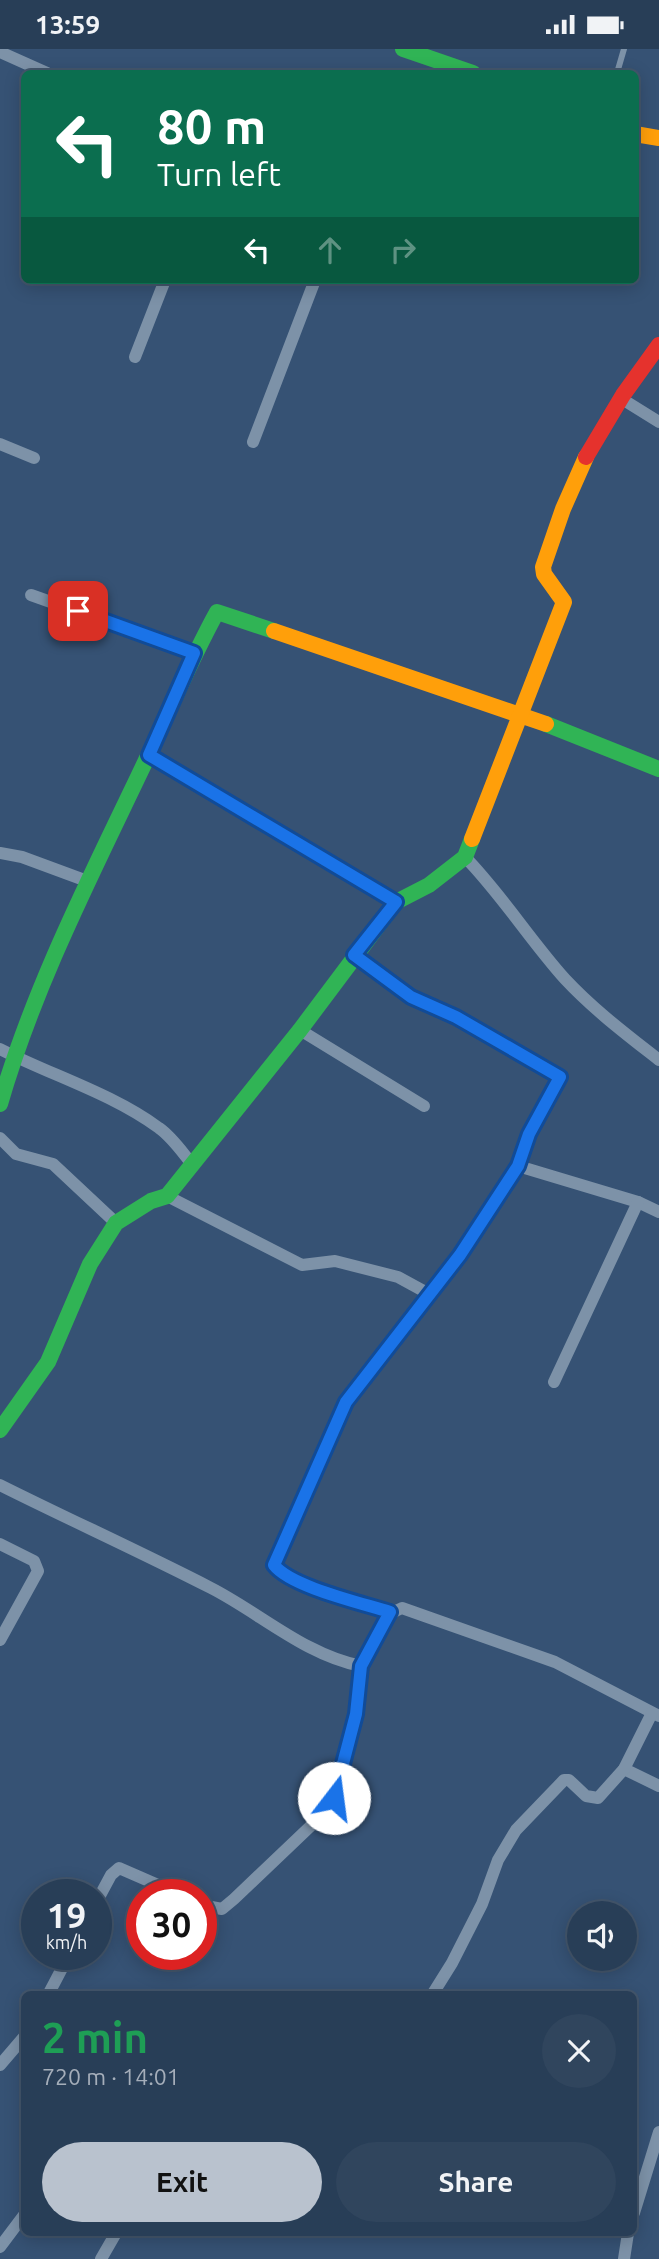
<!DOCTYPE html>
<html lang="en">
<head>
<meta charset="utf-8">
<style>
  :root { --surface:#283e57; --page:#30455d; --text:#f1f3f6; --muted:#a5aeba; --line:#44576d; --accent:#b9c2ce }
  body { margin:0; font-family:Ubuntu,sans-serif; background:var(--page); color:var(--text); height:100vh; display:flex; flex-direction:column; font-size:26px; white-space:nowrap }
  * { box-sizing:border-box; margin:0 }
  p { font-size:23px; color:var(--muted) }
  .icon { flex:none; width:38px; height:38px; fill:none; stroke:currentColor; stroke-width:2; stroke-linecap:round; stroke-linejoin:round }
  .map { position:relative; flex:1; overflow:hidden }
  .side { position:absolute; left:21px; top:1942px; width:616px; height:245px; display:flex; flex-direction:column; background:var(--surface); border-radius:10px; box-shadow:0 4px 18px #0003,0 0 0 2px var(--line) }
  .side>* { flex:none }
  .hud { position:absolute; left:21px; top:21px; width:618px; height:214px; border-radius:10px; box-shadow:0 4px 18px #0003,0 0 0 2px var(--line); background:#0b6e4f; color:#fff; overflow:hidden }
  .fabs { position:absolute; left:567px; top:1852px; display:grid; gap:14px }
  .fabs a { display:grid; place-items:center; width:70px; height:70px; border-radius:50%; background:var(--surface); box-shadow:0 4px 18px #0003,0 0 0 2px var(--line); font-size:35px }
  .speed { position:absolute; left:21px; top:1830px; display:flex; gap:14px; font-size:35px; font-weight:700; text-align:center }
  .speed>* { display:grid; place-content:center; width:91px; height:91px; border-radius:50%; background:var(--surface); box-shadow:0 4px 18px #0003,0 0 0 2px var(--line); line-height:1 }
  .speed small { font-size:18px; font-weight:400 }
  .speed .limit { border:10px solid #d22; background:#fff; color:#111 }
  .pin { position:absolute; display:grid; place-items:center; width:60px; height:60px; color:#fff; margin:-30px; border-radius:14px; box-shadow:0 4px 10px #0006 }
  .me { position:absolute; width:77px; margin:-38px; rotate:15deg; stroke-linejoin:round; filter:drop-shadow(0 0 5px #0008) }
  .turn { display:flex; align-items:center; gap:24px; height:147px; padding:0 21px; font-size:32px }
  .turn .icon { width:91px; height:91px; stroke-width:2.5 }
  .turn b { display:block; font-size:49px; line-height:60px }
  .lanes { display:flex; align-items:center; height:66px; padding:0 21px; background:#0003; justify-content:center; gap:35px; direction:ltr }
  .lanes .off { opacity:.35 }
  .round { display:grid; place-items:center; flex:none; width:74px; height:74px; border-radius:37px; background:var(--page) }
  .headline { display:flex; align-items:center; justify-content:space-between; height:119px; padding:0 21px }
  h1 { font-size:42px; font-weight:700; line-height:52px; color:#1e9e55 }
  .primary-button { display:flex; gap:14px; margin-top:auto; padding:14px 21px }
  .primary-button a { flex:1; height:80px; border-radius:42px; background:var(--accent); color:#111; font-size:28px; font-weight:700; line-height:80px; text-align:center }
  .primary-button a+a { background:var(--page); color:var(--text) }
  .status { display:flex; justify-content:space-between; align-items:center; height:49px; padding:0 35px; background:var(--surface); direction:ltr }
  .status svg { height:19px; fill:currentColor }
  .map>svg:first-child { display:block }
  .lines { fill:none; stroke-linecap:round; stroke-linejoin:round }
  .lane { stroke:#7d92a8; stroke-width:6 }
  .street { stroke:#7d92a8; stroke-width:12 }
  .fast { stroke:#30b455; stroke-width:16 }
  .slow { stroke:#ff9f0a; stroke-width:16 }
  .jam { stroke:#e5322d; stroke-width:16 }
  .route-casing { stroke:#114b97; stroke-width:18 }
  .route { stroke:#1a73e8; stroke-width:12 }
</style>
</head>
<body>
<div class="status"><b>13:59</b><svg viewBox="0 0 49 12"><path d="M0 12V9h3v3zM5 12V6h3v6zM10 12V3h3v9zM15 12V0h3v12zM26 1h20v11H26zM47 4h2v5h-2z"/></svg></div>
<div class="map">
<svg width="659" height="2210" viewBox="0 0 659 2210">
  <rect width="100%" height="100%" fill="#365274"/>
  <g class="lines">
    <!-- lane -->
    <path class="lane" d="M617 24 624 0"/>
    <!-- street -->
    <g class="street">
      <path d="M0 3 47 24"/>
      <path d="M135 308 165 231"/>
      <path d="M622 350 659 373"/>
      <path d="M253 393 315 231"/>
      <path d="M0 395 34 409"/>
      <path d="M31 546 194 604"/>
      <path d="M149 706 396 853"/>
      <path d="M0 804 22 808 87 832"/>
      <path d="M465 808C502 846 530 891 565 930 594 961 626 985 659 1011"/>
      <path d="M354 906 411 948 456 968 560 1028 529 1085 518 1117 460 1206 346 1353 274 1516C291 1538 362 1554 390 1563"/>
      <path d="M300 981 424 1057"/>
      <path d="M0 1000C53 1027 111 1044 159 1079 172 1088 182 1103 192 1115"/>
      <path d="M0 1089 16 1105 53 1115 116 1174"/>
      <path d="M518 1117 638 1153 659 1163"/>
      <path d="M167 1147 302 1216 335 1212 398 1228 431 1246"/>
      <path d="M554 1333 638 1153"/>
      <path d="M0 1436C70 1471 141 1503 211 1539 260 1564 305 1606 361 1617 372 1595 378 1568 402 1559L555 1613 659 1667"/>
      <path d="M0 1495 34 1512 38 1522 0 1591"/>
      <path d="M624 1720 659 1737"/>
      <path d="M96 1854 111 1826 119 1819 181 1846"/>
      <path d="M201 1856 222 1860 234 1850 317 1771 334 1749 356 1666 361 1617"/>
      <path d="M48 1946 69 1906"/>
      <path d="M432 1946 452 1914 482 1855 498 1811 516 1781 564 1731H569L586 1747 598 1749 624 1720 652 1664"/>
      <path d="M0 2016 24 1988"/>
      <path d="M634 2164 659 2083"/>
      <path d="M0 2198 24 2166"/>
      <path d="M101 2210 116 2184"/>
      <path d="M624 2210 628 2184"/>
    </g>
    <!-- fast -->
    <g class="fast">
      <path d="M403 0 473 24"/>
      <path d="M546 675 659 720"/>
      <path d="M0 1055C35 934 94 821 148 707 171 659 191 610 217 563L274 582"/>
      <path d="M0 1381 48 1313 90 1215 116 1174 151 1152 167 1147 300 981 396 853 429 836 465 808 472 790"/>
    </g>
    <!-- slow -->
    <g class="slow">
      <path d="M635 85 659 89"/>
      <path d="M274 582 546 675"/>
      <path d="M472 790 564 553 544 525 543 518 563 460 586 408"/>
    </g>
    <!-- jam -->
    <path class="jam" d="M586 408 623 346 659 296"/>
  </g>
  <g class="lines">
    <!-- route casing -->
    <g class="route-casing">
      <path id="route" d="M78 562 194 604 149 706 396 853 354 906 411 948 456 968 560 1028 529 1085 518 1117 460 1206 346 1353 274 1516C291 1538 362 1554 390 1563L361 1617 356 1665 334 1749"/>
    </g>
    <!-- route -->
    <use href="#route" class="route"/>
  </g>
</svg>
<div class="fabs">
<a><svg class="icon" aria-label="sound" viewBox="0 0 24 24"><path d="M4 9h4l5-4v14l-5-4H4zM17 9q2 3 0 6"/></svg></a>
</div>
<div class="speed"><div>19<small>km/h</small></div><div class="limit">30</div></div>
<div class="pin" style="left:78px;top:562px;background:#d93025"><svg class="icon" aria-label="arrive" viewBox="0 0 24 24"><path d="M6 21V4h12l-3 4 3 4H6"/></svg></div>
<svg class="me" style="left:334px;top:1749px" viewBox="-20 -20 40 40"><circle r="19" fill="#fff"/><path d="M0-13L10 11 0 6-10 11z" fill="#1a73e8"/></svg>
<div class="hud">
<div class="turn"><svg class="icon" aria-label="left" viewBox="0 0 24 24"><path d="M17 20v-9H6M10 6l-5 5 5 5"/></svg><div><b>80 m</b>Turn left</div></div>
<div class="lanes"><svg class="icon" aria-label="left" viewBox="0 0 24 24"><path d="M17 20v-9H6M10 6l-5 5 5 5"/></svg><svg class="icon off" aria-label="ahead" viewBox="0 0 24 24"><path d="M12 20V5M6 11l6-6 6 6"/></svg><svg class="icon off" aria-label="right" viewBox="0 0 24 24"><path d="M7 20v-9h11M14 6l5 5-5 5"/></svg></div>
</div>
<section class="side">
<div class="headline"><div><h1>2 min</h1><p>720 m · 14:01</p></div><a class="round"><svg class="icon" aria-label="close" viewBox="0 0 24 24"><path d="M6 6l12 12M18 6L6 18"/></svg></a></div>
<div class="primary-button"><a>Exit</a><a>Share</a></div>
</section>
</div>
</body>
</html>
